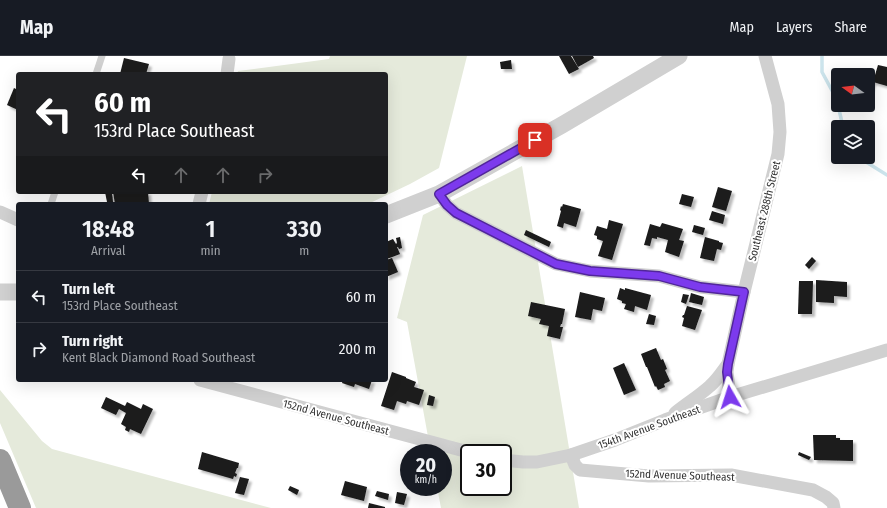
<!DOCTYPE html>
<html lang="en">
<head>
<meta charset="utf-8">
<style>
  :root { --surface:#171b24; --page:#20242c; --text:#f1f3f6; --muted:#9ea1a6; --line:#363941 }
  body { margin:0; font-family:"Fira Sans Condensed",sans-serif; background:var(--page); color:var(--text); height:100vh; display:flex; flex-direction:column; font-size:15px; white-space:nowrap }
  * { box-sizing:border-box; margin:0 }
  p { font-size:13px; color:var(--muted) }
  .icon { flex:none; width:22px; height:22px; fill:none; stroke:currentColor; stroke-width:2; stroke-linecap:round; stroke-linejoin:round }
  .map { position:relative; flex:1; overflow:hidden }
  .side { position:absolute; left:16px; top:146px; width:372px; height:180px; display:flex; flex-direction:column; background:var(--surface); border-radius:4px; box-shadow:0 4px 16px #0002 }
  .side>* { flex:none }
  .hud { position:absolute; left:16px; top:16px; width:372px; height:122px; border-radius:4px; box-shadow:0 4px 16px #0002; background:#202124; color:#fff; overflow:hidden }
  .needle { width:26px; rotate:285deg }
  .buttons { position:absolute; left:831px; top:12px; display:grid; gap:8px }
  .buttons a { display:grid; place-items:center; width:44px; height:44px; border-radius:4px; background:var(--surface); box-shadow:0 4px 16px #0002; font-size:20px }
  .speed { position:absolute; left:400px; top:388px; display:flex; gap:8px; font-size:20px; font-weight:700; text-align:center }
  .speed>* { display:grid; place-content:center; width:52px; height:52px; border-radius:50%; background:var(--surface); box-shadow:0 4px 16px #0002; line-height:1 }
  .speed small { font-size:10px; font-weight:400 }
  .speed .limit { border:2px solid #111; border-radius:6px; background:#fff; color:#111 }
  .pin { position:absolute; display:grid; place-items:center; width:34px; height:34px; color:#fff; margin:-17px; border-radius:8px; box-shadow:0 2px 6px #0006 }
  .me { position:absolute; width:44px; margin:-22px; rotate:354deg; stroke-linejoin:round; filter:drop-shadow(0 0 3px #0008) }
  .turn { display:flex; align-items:center; gap:14px; height:84px; padding:0 12px; font-size:18px }
  .turn .icon { width:52px; height:52px; stroke-width:2.5 }
  .turn b { display:block; font-size:28px; line-height:34px }
  .lanes { display:flex; align-items:center; height:38px; padding:0 12px; background:#0003; justify-content:center; gap:20px; direction:ltr }
  .lanes .off { opacity:.35 }
  .eta { display:flex; justify-content:space-evenly; align-items:center; height:68px; text-align:center }
  .eta b { font-size:24px; font-weight:600; line-height:28px }
  ul { padding:0; list-style:none }
  li { display:flex; align-items:center; gap:12px; height:52px; padding:0 12px; border-top:1px solid var(--line) }
  li div { flex:1 }
  li b { display:block; font-size:15px }
  li em { font-style:normal }
  header { display:flex; align-items:center; gap:24px; box-sizing:border-box; height:56px; padding:0 20px; background:var(--surface); border-bottom:1px solid var(--line) }
  header strong { font-size:19px }
  nav { display:flex; gap:22px; margin-inline-start:auto; font-size:14px }
  .map>svg:first-child { display:block }
  .green { fill:#e5eadb; fill-rule:evenodd }
  .lines { fill:none; stroke-linecap:round; stroke-linejoin:round }
  .stream { stroke:#cce4ec; stroke-width:3.5 }
  .building { fill:#1a1a1a; filter:url(#shadow) }
  .service { stroke:#d0d0d0; stroke-width:7 }
  .minor { stroke:#d0d0d0; stroke-width:13 }
  .tertiary { stroke:#d0d0d0; stroke-width:17 }
  .motorway { stroke:#9a9a9a; stroke-width:22 }
  .route-casing { stroke:#51269a; stroke-width:10 }
  .route { stroke:#7c3aed; stroke-width:7 }
  .labels { text-anchor:middle; stroke-width:4; stroke-linejoin:round; paint-order:stroke }
  .street-label { font-size:11px; fill:#333; stroke:#fff }
</style>
</head>
<body>
<header>
<strong>Map</strong>
<nav><a>Map</a><a>Layers</a><a>Share</a></nav>
</header>
<div class="map">
<svg width="887" height="452" viewBox="0 0 887 452">
  <defs>
    <filter id="shadow"><feDropShadow dx="3" dy="3" stdDeviation="1" flood-color="#0004"/></filter>
  </defs>
  <rect width="100%" height="100%" fill="#fff"/>
  <!-- green -->
  <g class="green">
    <path d="M330 0H467L439 112 410 128 368 148H209L212 136H386V18H237L238 15 329 3Z"/>
    <path d="M522 110 579 452H441L437 431H443V397H431L407 266 397 262 423 159ZM469 397H503V431H469Z"/>
    <path d="M0 334 42 385 52 393 271 452H36L0 367Z"/>
  </g>
  <g class="lines">
    <!-- stream -->
    <g class="stream">
      <path d="M822 0V16L836 42 838 49"/>
      <path d="M838 49 843 71"/>
      <path d="M858 101 887 119"/>
    </g>
  </g>
  <!-- building -->
  <g class="building">
    <path d="M559 0H571L579 13 569 18Z"/>
    <path d="M572 0H593L594 2 578 11Z"/>
    <path d="M124 2 149 8 146 18H120Z"/>
    <path d="M511 4 512 13H501L500 6Z"/>
    <path d="M878 9 887 11V30L873 26 870 35H868V19H866L867 16 875 19Z"/>
    <path d="M14 32 18 34V54L7 49Z"/>
    <path d="M718 131 732 135 726 155 712 151Z"/>
    <path d="M105 136H112L113 146H107Z"/>
    <path d="M113 136H148L149 148H115Z"/>
    <path d="M682 138 694 141 691 151 679 148Z"/>
    <path d="M563 148 581 153 576 171 564 167 563 172 557 170 561 155 560 154 561 150 562 151Z"/>
    <path d="M712 155 725 159 723 168 709 164Z"/>
    <path d="M609 164 623 168 612 204 598 200 603 185 597 183V180L594 179 597 170 607 173Z"/>
    <path d="M662 167 683 173 679 184 684 185 679 201 665 196 668 184 657 181V183L652 182 650 190 644 189 650 168 660 171Z"/>
    <path d="M694 169 705 172 703 179 692 176Z"/>
    <path d="M526 174 551 186 549 191 524 179Z"/>
    <path d="M400 181 402 192 399 193 398 191H397L400 198 387 203 386 186 393 183 396 188 397 187 396 182Z"/>
    <path d="M705 181 719 185V186L723 187 721 194 717 193 714 205 700 202Z"/>
    <path d="M812 201 816 205 809 213 805 209Z"/>
    <path d="M392 202 398 216 386 221V204Z"/>
    <path d="M816 224 847 226V241L834 240V247L816 246Z"/>
    <path d="M799 225H813L812 258H798Z"/>
    <path d="M620 232 625 234V232L651 239 647 254 635 250 634 256 624 253 626 248 622 247V245L617 243Z"/>
    <path d="M580 236 605 242 602 255 593 253 591 264 575 261Z"/>
    <path d="M691 237 704 241 702 249 689 246Z"/>
    <path d="M683 238 689 239 686 248 681 246Z"/>
    <path d="M531 246 565 253 562 268H561L560 271H563L560 283 547 280 549 270 539 268 541 263 528 260Z"/>
    <path d="M687 250 702 254 695 274 682 270 684 262 682 261 683 259H684Z"/>
    <path d="M649 258 656 260 654 269 646 268Z"/>
    <path d="M656 292 661 304 663 303 667 313 665 314 670 325 664 328 665 331 658 334 656 330 655 331 647 311H646L641 298Z"/>
    <path d="M624 307 636 334 624 339 613 312Z"/>
    <path d="M392 316 406 321V322L416 326 414 331 424 334 419 349 407 345 406 348 397 345 394 354 381 350Z"/>
    <path d="M343 324H372L369 333 355 328 354 331 342 327Z"/>
    <path d="M429 339 435 341 433 350 427 349Z"/>
    <path d="M106 341 125 350 127 346 141 353 143 348 153 353 141 378 130 373 129 376 125 374 126 371 121 368 126 357 119 353 116 359 101 352Z"/>
    <path d="M813 379H836V382H840V384H853V405L814 404Z"/>
    <path d="M202 396 239 407 238 412H237L235 417 237 418 236 421 234 420 233 423 198 413Z"/>
    <path d="M799 396 811 401 809 404 798 399Z"/>
    <path d="M240 421 249 423 244 439 235 437Z"/>
    <path d="M345 425 367 431 364 445 341 439Z"/>
    <path d="M290 430 299 434 297 439 288 434Z"/>
    <path d="M377 435 389 438 388 444 375 440Z"/>
    <path d="M397 436 407 438 404 449 395 447Z"/>
    <path d="M369 447 385 451V452H368Z"/>
  </g>
  <g class="lines">
    <!-- service -->
    <g class="service">
      <path d="M96 18 102 0"/>
      <path d="M51 148 55 136"/>
    </g>
    <!-- minor -->
    <g class="minor">
      <path d="M227 18 229 3"/>
      <path d="M439 138 447 149 456 157 556 208 590 215 659 220 700 231 744 236"/>
      <path d="M199 148 202 136"/>
      <path d="M0 156 18 164"/>
      <path d="M200 324 472 397"/>
      <path d="M730 341 727 316 728 308 744 236 778 98 780 76 778 48 765 0"/>
      <path d="M675 357C686 348 699 340 710 330 717 324 722 316 728 308"/>
      <path d="M571 399 575 409 580 414 649 420 731 419 813 434 826 441 833 447 834 452"/>
      <path d="M503 404 523 406H537L571 399 615 384 665 364 730 341 887 294"/>
    </g>
    <!-- tertiary -->
    <g class="tertiary">
      <path d="M386 159 439 138 562 69 679 0"/>
      <path d="M0 236H18"/>
    </g>
    <!-- motorway -->
    <path class="motorway" d="M0 404 20 452"/>
  </g>
  <g class="lines">
    <!-- route casing -->
    <g class="route-casing">
      <path id="route" d="M535 84 439 138 447 149 456 157 556 208 590 215 659 220 700 231 744 236 728 308 727 316 730 341"/>
    </g>
    <!-- route -->
    <use href="#route" class="route"/>
  </g>
  <g class="labels">
    <!-- street labels -->
    <g class="street-label">
      <text transform="translate(764 155) rotate(-76)" y="4">Southeast 288th Street</text>
      <text transform="translate(336 361) rotate(15)" y="4">152nd Avenue Southeast</text>
      <text transform="translate(649 371) rotate(-20)" y="4">154th Avenue Southeast</text>
      <text transform="translate(680 419) rotate(2)" y="4">152nd Avenue Southeast</text>
    </g>
  </g>
</svg>
<div class="buttons">
<a><svg class="needle" viewBox="-14 -14 28 28"><path d="M0-13l5 13h-10z" fill="#e53935"/><path d="M0 13l5-13h-10z" fill="#9ea1a6"/></svg></a>
<a><svg class="icon" aria-label="layers" viewBox="0 0 24 24"><path d="M12 4l9 5-9 5-9-5zM3 14l9 5 9-5"/></svg></a>
</div>
<div class="speed"><div>20<small>km/h</small></div><div class="limit">30</div></div>
<div class="pin" style="left:535px;top:84px;background:#d93025"><svg class="icon" aria-label="arrive" viewBox="0 0 24 24"><path d="M6 21V4h12l-3 4 3 4H6"/></svg></div>
<svg class="me" style="left:730px;top:341px" viewBox="-20 -20 40 40"><path d="M0-17L14 15 0 8-14 15z" fill="#7c3aed" stroke="#fff" stroke-width="4"/></svg>
<div class="hud">
<div class="turn"><svg class="icon" aria-label="left" viewBox="0 0 24 24"><path d="M17 20v-9H6M10 6l-5 5 5 5"/></svg><div><b>60 m</b>153rd Place Southeast</div></div>
<div class="lanes"><svg class="icon" aria-label="left" viewBox="0 0 24 24"><path d="M17 20v-9H6M10 6l-5 5 5 5"/></svg><svg class="icon off" aria-label="ahead" viewBox="0 0 24 24"><path d="M12 20V5M6 11l6-6 6 6"/></svg><svg class="icon off" aria-label="ahead" viewBox="0 0 24 24"><path d="M12 20V5M6 11l6-6 6 6"/></svg><svg class="icon off" aria-label="right" viewBox="0 0 24 24"><path d="M7 20v-9h11M14 6l5 5-5 5"/></svg></div>
</div>
<section class="side">
<div class="eta">
<div><b>18:48</b><p>Arrival</p></div>
<div><b>1</b><p>min</p></div>
<div><b>330</b><p>m</p></div>
</div>
<ul>
<li><svg class="icon" aria-label="left" viewBox="0 0 24 24"><path d="M17 20v-9H6M10 6l-5 5 5 5"/></svg><div><b>Turn left</b><p>153rd Place Southeast</p></div><em>60 m</em></li>
<li><svg class="icon" aria-label="right" viewBox="0 0 24 24"><path d="M7 20v-9h11M14 6l5 5-5 5"/></svg><div><b>Turn right</b><p>Kent Black Diamond Road Southeast</p></div><em>200 m</em></li>
</ul>
</section>
</div>
</body>
</html>
